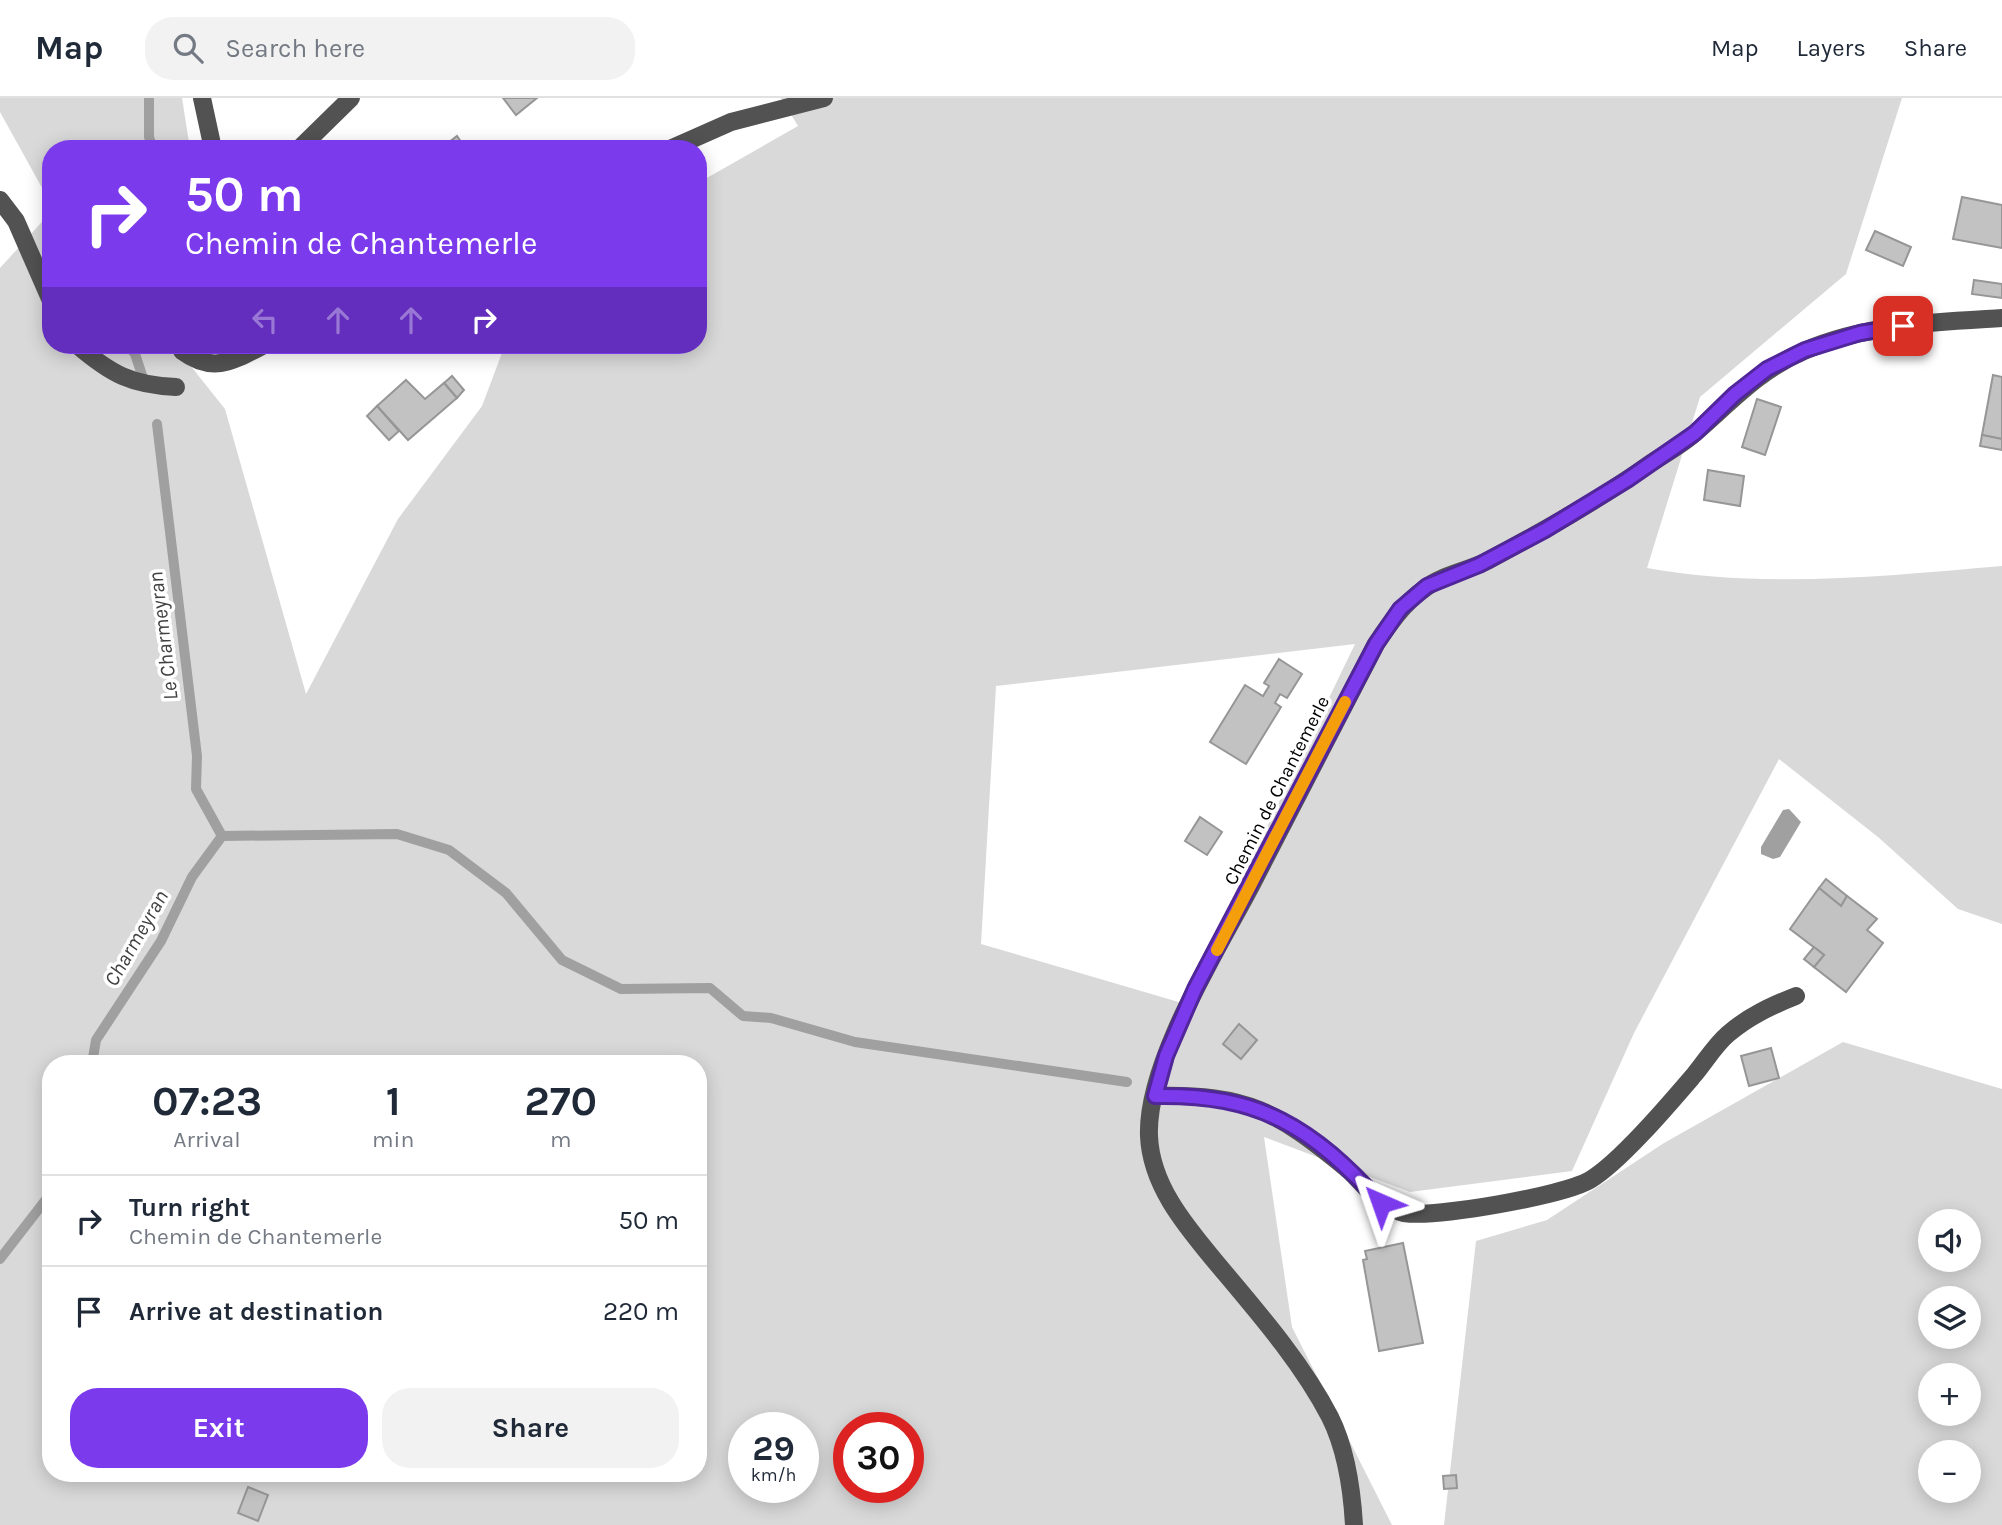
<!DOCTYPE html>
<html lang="en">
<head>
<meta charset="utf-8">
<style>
  :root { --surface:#fff; --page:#f2f2f3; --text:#1f2937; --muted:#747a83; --line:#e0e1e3; --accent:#7c3aed }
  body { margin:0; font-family:Karla,sans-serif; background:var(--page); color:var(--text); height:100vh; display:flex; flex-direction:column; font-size:26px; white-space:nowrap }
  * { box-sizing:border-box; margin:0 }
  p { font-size:23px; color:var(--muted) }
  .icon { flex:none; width:38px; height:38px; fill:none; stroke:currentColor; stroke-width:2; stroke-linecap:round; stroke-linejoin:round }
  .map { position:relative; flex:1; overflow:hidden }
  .sheet { position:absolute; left:42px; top:957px; width:665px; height:427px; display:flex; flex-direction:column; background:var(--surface); border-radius:28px; box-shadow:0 4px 18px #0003 }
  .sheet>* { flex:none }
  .banner { position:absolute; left:42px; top:42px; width:665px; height:214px; border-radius:28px; box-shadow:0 4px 18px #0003; background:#7c3aed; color:#fff; overflow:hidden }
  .tools { position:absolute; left:1918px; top:1111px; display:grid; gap:14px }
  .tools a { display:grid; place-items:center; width:63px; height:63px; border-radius:50%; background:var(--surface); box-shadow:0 4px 18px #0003; font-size:35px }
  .speed { position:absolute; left:728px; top:1314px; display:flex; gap:14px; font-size:35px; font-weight:700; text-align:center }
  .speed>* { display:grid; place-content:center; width:91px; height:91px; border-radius:50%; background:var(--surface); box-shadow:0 4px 18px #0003; line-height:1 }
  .speed small { font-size:18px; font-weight:400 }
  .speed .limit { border:10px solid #d22; background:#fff; color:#111 }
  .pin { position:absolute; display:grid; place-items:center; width:60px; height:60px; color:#fff; margin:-30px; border-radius:14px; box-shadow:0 4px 10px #0006 }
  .me { position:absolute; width:77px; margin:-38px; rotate:317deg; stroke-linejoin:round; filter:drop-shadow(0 0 5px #0008) }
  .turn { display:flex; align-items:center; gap:24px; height:147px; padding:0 28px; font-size:32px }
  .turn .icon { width:91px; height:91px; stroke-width:2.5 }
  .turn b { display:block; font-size:49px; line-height:60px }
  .lanes { display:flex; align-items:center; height:66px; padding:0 28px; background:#0003; justify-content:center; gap:35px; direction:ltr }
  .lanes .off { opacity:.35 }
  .eta { display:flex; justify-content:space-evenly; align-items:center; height:119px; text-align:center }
  .eta b { font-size:42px; font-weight:700; line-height:49px }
  .action { display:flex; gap:14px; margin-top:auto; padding:14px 28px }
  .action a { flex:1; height:80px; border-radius:28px; background:var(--accent); color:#fff; font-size:28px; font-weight:700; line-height:80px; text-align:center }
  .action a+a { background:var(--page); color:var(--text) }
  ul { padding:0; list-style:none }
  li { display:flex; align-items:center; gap:21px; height:91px; padding:0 28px; border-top:2px solid var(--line) }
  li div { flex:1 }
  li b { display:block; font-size:26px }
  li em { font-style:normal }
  header { display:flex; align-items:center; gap:42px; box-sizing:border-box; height:98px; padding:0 35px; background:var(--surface); border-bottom:2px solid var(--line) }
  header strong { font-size:33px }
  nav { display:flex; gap:38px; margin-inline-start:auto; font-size:24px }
  .search { width:490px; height:63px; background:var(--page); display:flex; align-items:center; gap:18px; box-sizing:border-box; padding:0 24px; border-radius:28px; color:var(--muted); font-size:26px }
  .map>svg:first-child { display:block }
  .green { fill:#d9d9d9; fill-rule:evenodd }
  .water { fill:#a0a0a0 }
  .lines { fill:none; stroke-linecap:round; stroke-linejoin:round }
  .stream { stroke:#a0a0a0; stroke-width:10 }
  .building { fill:#c2c2c2; stroke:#969696; stroke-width:2 }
  .minor { stroke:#525252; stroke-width:18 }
  .route-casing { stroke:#51269a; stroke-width:18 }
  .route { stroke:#7c3aed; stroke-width:12 }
  .slow { stroke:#f59e0b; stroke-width:12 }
  .labels { text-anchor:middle; stroke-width:7; stroke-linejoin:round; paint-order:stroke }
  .street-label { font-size:19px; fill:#000; stroke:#fff }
  .water-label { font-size:21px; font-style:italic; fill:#414141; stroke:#fff }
</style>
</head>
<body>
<header>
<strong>Map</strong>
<div class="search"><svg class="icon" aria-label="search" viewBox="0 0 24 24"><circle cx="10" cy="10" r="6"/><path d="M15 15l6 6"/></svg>Search here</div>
<nav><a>Map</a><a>Layers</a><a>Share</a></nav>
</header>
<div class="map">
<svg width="2002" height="1427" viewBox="0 0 2002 1427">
  <rect width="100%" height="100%" fill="#fff"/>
  <!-- green -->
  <g class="green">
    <path d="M0 0H182L190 51H51V106L0 14Z"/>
    <path d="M781 0H1902L1846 176 1700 299 1647 470C1763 491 1885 478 2002 468V826L1958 811 1878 739 1779 661 1634 935 1572 1073 1410 1094 1264 1039 1292 1229 1392 1427H0V170L51 114V247H174L225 311 306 596 398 421 482 308 505 247H698V85L798 28ZM1355 546 1182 905 981 846 996 588ZM51 966H698V1376H51ZM744 1330H803V1390H744ZM849 1330H908V1390H849Z"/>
    <path d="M1843 944 2002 991V1427H1444L1476 1143 1547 1122 1664 1045ZM1930 1124H1969V1162H1930ZM1930 1200H1969V1239H1930ZM1930 1278H1969V1316H1930ZM1930 1354H1969V1393H1930Z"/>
  </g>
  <!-- water -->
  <path class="water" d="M1789 711 1801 724 1780 759 1773 761 1761 756V749L1783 712Z"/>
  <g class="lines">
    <!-- stream -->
    <g class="stream">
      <path d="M149 0V39L153 51"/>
      <path d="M128 247 135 256 144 283"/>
      <path d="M157 326 197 658 196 691 222 738"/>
      <path d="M222 738 397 736 449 752 506 795 562 862 621 891 710 890 743 918 771 920 855 944 1127 984"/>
      <path d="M92 966 96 942 161 843 192 779 222 738"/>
      <path d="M0 1161 51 1095"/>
    </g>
  </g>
  <!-- building -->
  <g class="building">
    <path d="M503 0H537L516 17Z"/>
    <path d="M457 38 466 51H452L448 45Z"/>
    <path d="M1962 99 2002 107V150L1953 141Z"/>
    <path d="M1875 133 1911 149 1903 168 1866 152Z"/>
    <path d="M1974 182 2002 186V200L1972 196Z"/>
    <path d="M1993 277 2002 279V341L1982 337Z"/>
    <path d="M452 278 464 292 457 300 444 285Z"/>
    <path d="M406 282 425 301 444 285 457 300 408 342 377 308Z"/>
    <path d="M1757 301 1781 309 1765 357 1742 349Z"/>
    <path d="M377 308 399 333 389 342 367 318Z"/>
    <path d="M1982 337 2002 341V352L1980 348Z"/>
    <path d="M1708 372 1744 378 1740 408 1704 402Z"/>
    <path d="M1279 561 1302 576 1287 600 1280 596 1275 605 1281 609 1246 666 1210 644 1245 587 1263 598 1269 588 1264 585Z"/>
    <path d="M1200 719 1222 734 1207 757 1185 743Z"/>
    <path d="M1826 781 1847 798 1841 808 1819 790Z"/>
    <path d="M1819 790 1841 808 1847 798 1877 821 1867 832 1883 845 1846 894 1814 869 1824 857 1790 831Z"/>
    <path d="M1814 849 1824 857 1814 869 1804 861Z"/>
    <path d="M1239 926 1257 942 1241 961 1223 946Z"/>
    <path d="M1771 950 1779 980 1749 988 1741 958Z"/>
    <path d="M1403 1145 1423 1245 1379 1253 1363 1162 1367 1161 1365 1153Z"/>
    <path d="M1456 1377 1457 1390 1444 1391 1443 1378Z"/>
    <path d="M248 1389 268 1397 258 1423 238 1415Z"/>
  </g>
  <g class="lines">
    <!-- minor -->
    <g class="minor">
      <path d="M202 0 213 51"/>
      <path d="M299 51 351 0"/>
      <path d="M670 51 731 24 824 0"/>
      <path d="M0 102 16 123 51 203"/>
      <path d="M77 247C111 276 131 287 176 289"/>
      <path d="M180 247 182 253C213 276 233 263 264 247"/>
      <path d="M1155 998C1248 996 1276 1013 1346 1070 1359 1080 1370 1098 1384 1106 1390 1109 1397 1114 1404 1115 1435 1120 1562 1098 1590 1082 1620 1064 1670 1005 1694 977 1705 964 1715 947 1728 936 1749 918 1771 908 1796 898"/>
      <path d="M1354 1427C1352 1392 1346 1351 1330 1319 1301 1263 1255 1211 1214 1162 1185 1127 1151 1087 1149 1038 1146 965 1218 851 1252 786 1293 706 1334 626 1376 546 1390 525 1403 506 1424 491 1441 477 1467 473 1487 463 1543 433 1599 402 1651 365 1665 356 1682 347 1695 335 1731 304 1759 272 1804 253 1866 226 1936 224 2002 220"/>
    </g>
  </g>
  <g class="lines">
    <!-- route casing -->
    <g class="route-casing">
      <path id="route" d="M1381 1105C1312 1029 1260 996 1155 998L1166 958 1195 891 1376 546 1400 511 1427 488 1479 467 1545 432 1627 382 1695 335 1735 296 1767 271 1805 252 1860 235 1903 228"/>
    </g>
    <!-- route -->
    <use href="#route" class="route"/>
    <!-- slow -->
    <path class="slow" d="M1217 852 1345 604"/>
  </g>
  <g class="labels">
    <!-- street labels -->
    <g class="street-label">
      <text transform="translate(1276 692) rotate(-63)" y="7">Chemin de Chantemerle</text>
    </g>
    <!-- water labels -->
    <g class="water-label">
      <text transform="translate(163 538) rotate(-97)" y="7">Le Charmeyran</text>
      <text transform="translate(136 840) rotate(-60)" y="7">Charmeyran</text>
    </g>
  </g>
</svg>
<div class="tools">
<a><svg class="icon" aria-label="sound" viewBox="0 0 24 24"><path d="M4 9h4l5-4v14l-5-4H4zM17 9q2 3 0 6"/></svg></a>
<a><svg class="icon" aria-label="layers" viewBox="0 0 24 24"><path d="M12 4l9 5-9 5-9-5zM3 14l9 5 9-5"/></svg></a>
<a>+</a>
<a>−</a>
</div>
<div class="speed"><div>29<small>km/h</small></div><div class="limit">30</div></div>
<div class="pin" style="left:1903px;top:228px;background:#d93025"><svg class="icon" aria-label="arrive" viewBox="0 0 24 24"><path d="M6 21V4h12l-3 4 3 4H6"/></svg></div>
<svg class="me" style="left:1381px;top:1105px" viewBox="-20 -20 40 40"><path d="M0-17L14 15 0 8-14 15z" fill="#7c3aed" stroke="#fff" stroke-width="4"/></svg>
<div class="banner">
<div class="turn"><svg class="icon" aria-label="right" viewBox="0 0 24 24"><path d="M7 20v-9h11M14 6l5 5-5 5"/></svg><div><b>50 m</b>Chemin de Chantemerle</div></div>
<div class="lanes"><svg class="icon off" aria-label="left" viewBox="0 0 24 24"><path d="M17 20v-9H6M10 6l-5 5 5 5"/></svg><svg class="icon off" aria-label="ahead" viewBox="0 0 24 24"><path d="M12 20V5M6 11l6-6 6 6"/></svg><svg class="icon off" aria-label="ahead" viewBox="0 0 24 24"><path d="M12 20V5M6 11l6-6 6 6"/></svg><svg class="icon" aria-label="right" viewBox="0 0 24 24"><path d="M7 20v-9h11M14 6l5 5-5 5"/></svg></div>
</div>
<section class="sheet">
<div class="eta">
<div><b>07:23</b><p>Arrival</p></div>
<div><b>1</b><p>min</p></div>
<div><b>270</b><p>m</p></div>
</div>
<ul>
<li><svg class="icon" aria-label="right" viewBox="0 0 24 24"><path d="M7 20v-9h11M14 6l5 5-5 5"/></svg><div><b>Turn right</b><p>Chemin de Chantemerle</p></div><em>50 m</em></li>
<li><svg class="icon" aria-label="arrive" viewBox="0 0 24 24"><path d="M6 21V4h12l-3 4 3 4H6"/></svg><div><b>Arrive at destination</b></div><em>220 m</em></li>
</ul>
<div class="action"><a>Exit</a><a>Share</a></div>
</section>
</div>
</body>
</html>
